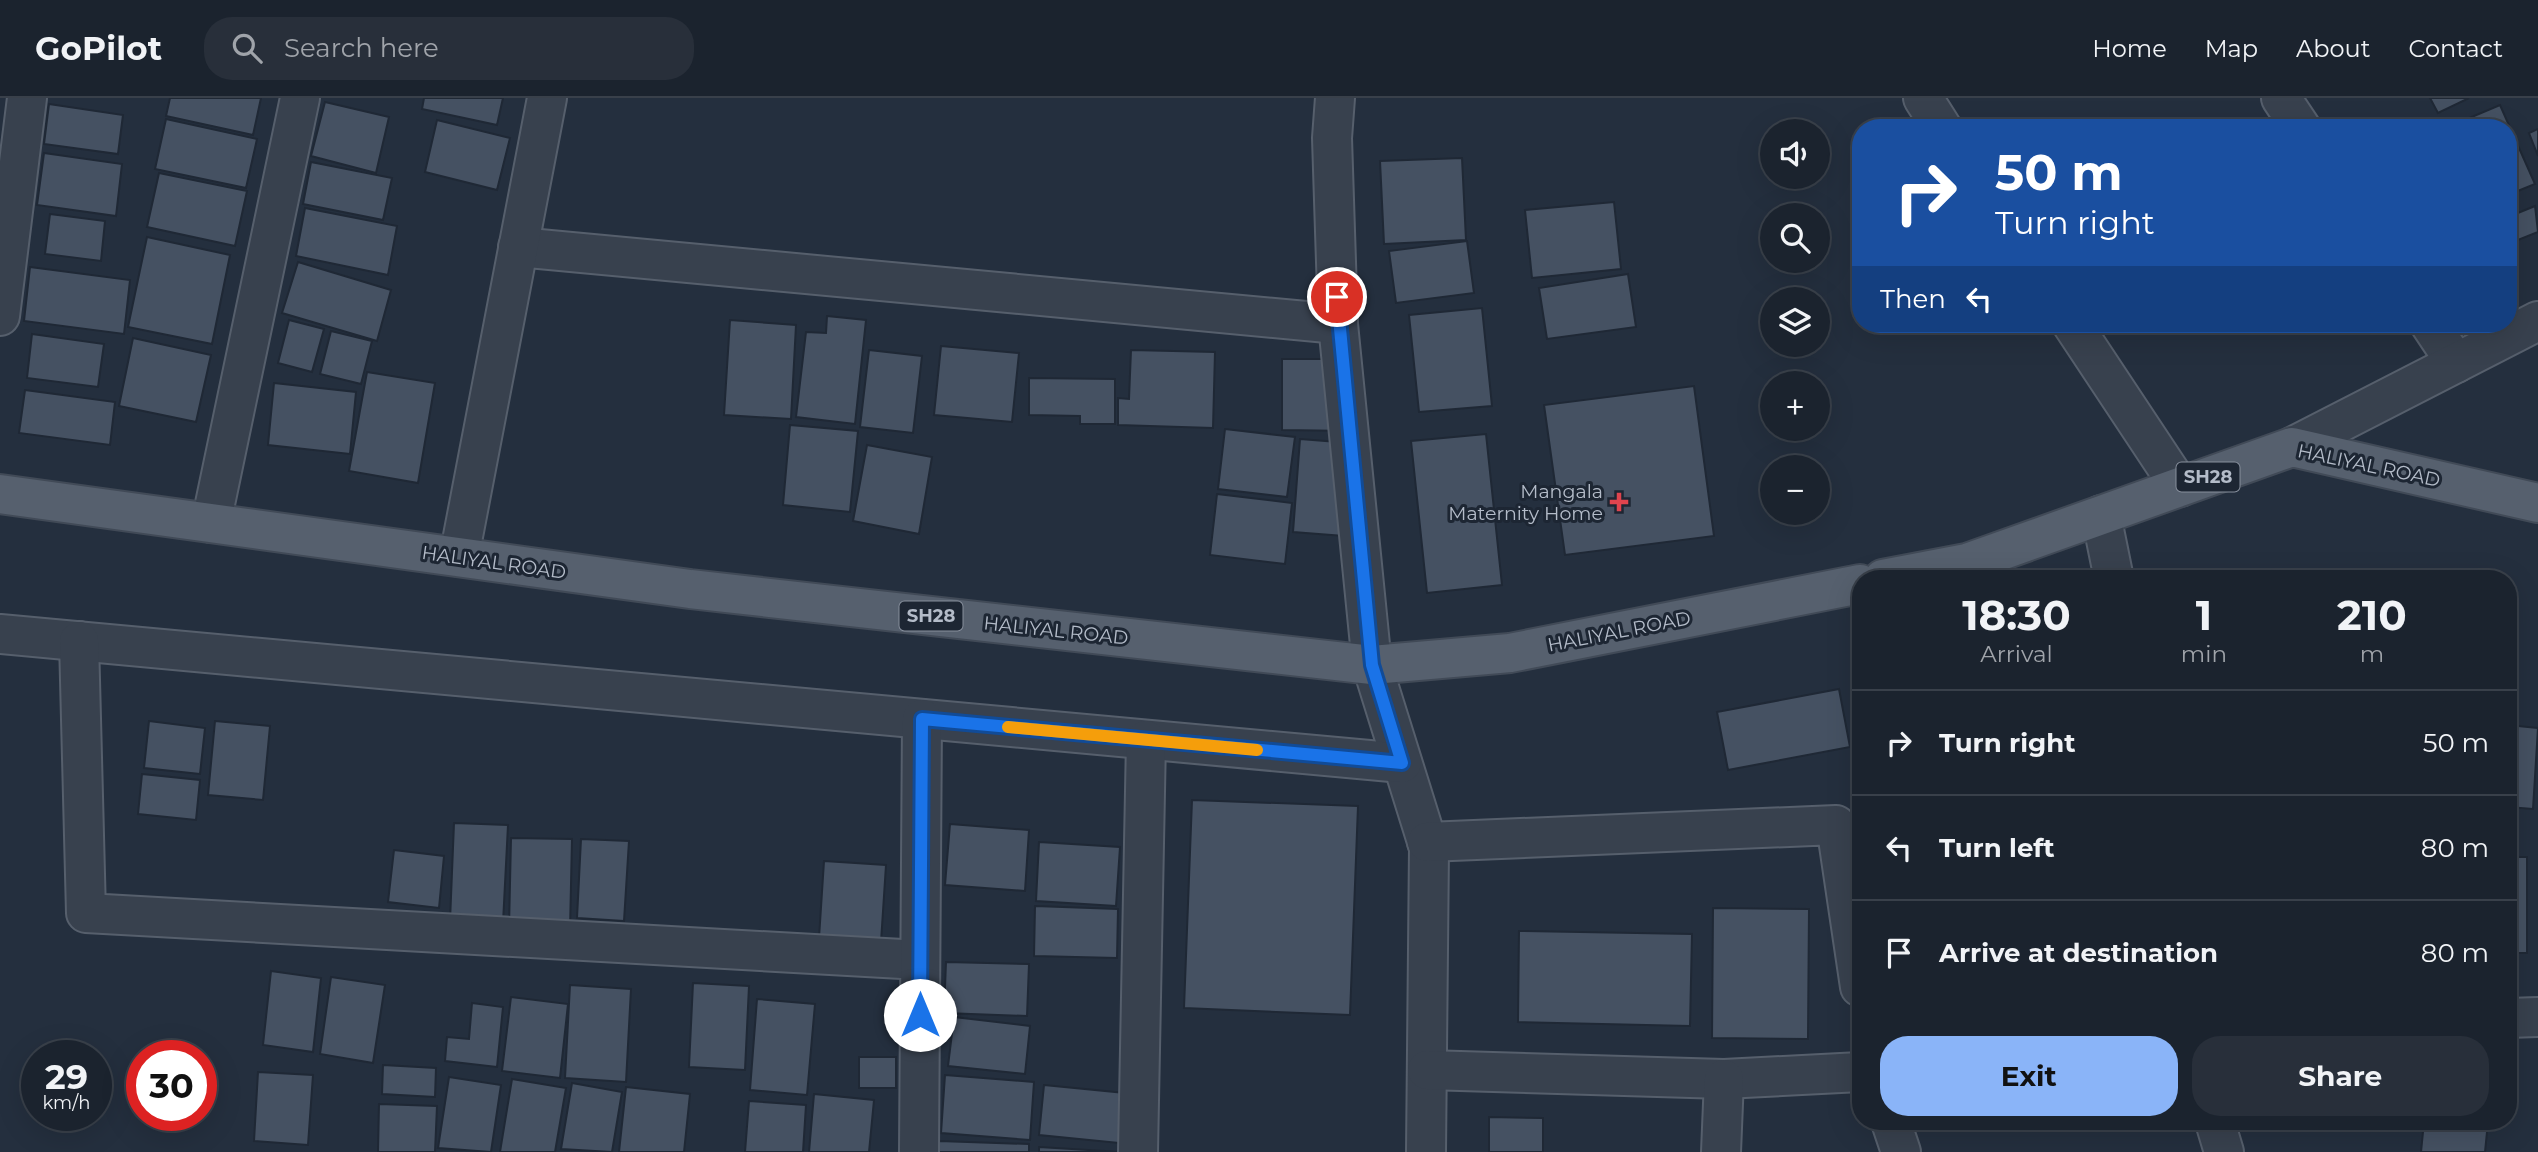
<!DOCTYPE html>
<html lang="en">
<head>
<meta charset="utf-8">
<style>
  :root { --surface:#1b232e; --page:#282f3a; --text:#f1f3f6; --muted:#a0a4aa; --line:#39404a; --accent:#8ab4f8 }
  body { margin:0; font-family:Montserrat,sans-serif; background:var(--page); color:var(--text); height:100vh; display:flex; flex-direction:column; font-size:26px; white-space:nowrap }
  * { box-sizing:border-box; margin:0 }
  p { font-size:23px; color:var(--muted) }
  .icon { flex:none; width:38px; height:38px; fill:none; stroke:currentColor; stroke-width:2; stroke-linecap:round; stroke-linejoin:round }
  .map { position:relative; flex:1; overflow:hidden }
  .sheet { position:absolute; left:1852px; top:472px; width:665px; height:560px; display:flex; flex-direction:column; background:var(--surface); border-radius:28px; box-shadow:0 7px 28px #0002,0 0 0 2px var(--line) }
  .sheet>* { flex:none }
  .banner { position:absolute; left:1852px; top:21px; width:665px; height:214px; border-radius:28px; box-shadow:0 7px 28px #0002,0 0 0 2px var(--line); background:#1a4fa0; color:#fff; overflow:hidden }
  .tools { position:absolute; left:1760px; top:21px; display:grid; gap:14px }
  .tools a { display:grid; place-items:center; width:70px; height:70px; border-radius:50%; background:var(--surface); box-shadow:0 7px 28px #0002,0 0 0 2px var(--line); font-size:35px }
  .speed { position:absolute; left:21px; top:942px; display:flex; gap:14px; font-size:35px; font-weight:700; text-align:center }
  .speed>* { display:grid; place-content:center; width:91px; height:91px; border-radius:50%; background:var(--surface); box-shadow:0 7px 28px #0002,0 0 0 2px var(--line); line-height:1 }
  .speed small { font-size:18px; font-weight:400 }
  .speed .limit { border:10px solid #d22; background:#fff; color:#111 }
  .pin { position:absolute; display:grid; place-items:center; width:60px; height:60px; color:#fff; margin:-30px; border:4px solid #fff; border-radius:50%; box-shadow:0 2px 7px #0007 }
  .me { position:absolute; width:77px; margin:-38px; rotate:0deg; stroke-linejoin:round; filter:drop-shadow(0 0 5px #0008) }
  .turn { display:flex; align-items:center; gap:24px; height:147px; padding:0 28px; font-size:32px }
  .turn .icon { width:91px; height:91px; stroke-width:2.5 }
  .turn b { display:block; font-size:49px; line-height:60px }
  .then { display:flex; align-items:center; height:66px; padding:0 28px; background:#0003; gap:14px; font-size:26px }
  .eta { display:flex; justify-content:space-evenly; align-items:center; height:119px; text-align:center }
  .eta b { font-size:42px; font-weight:700; line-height:49px }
  .action { display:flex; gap:14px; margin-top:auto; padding:14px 28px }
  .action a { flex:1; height:80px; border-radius:28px; background:var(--accent); color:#111; font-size:28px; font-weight:700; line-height:80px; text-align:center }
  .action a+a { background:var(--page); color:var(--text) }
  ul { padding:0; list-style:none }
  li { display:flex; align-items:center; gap:21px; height:105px; padding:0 28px; border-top:2px solid var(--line) }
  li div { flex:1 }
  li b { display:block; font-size:26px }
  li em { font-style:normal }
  header { display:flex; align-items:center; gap:42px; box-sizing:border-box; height:98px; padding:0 35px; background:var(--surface); border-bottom:2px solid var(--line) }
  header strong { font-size:33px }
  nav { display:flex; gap:38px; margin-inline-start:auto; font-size:24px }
  .search { width:490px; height:63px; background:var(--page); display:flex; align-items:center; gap:18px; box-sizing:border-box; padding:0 24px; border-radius:28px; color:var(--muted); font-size:26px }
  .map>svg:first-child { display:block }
  .building { fill:#455162; stroke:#1f2835; stroke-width:2 }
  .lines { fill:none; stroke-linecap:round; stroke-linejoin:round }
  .minor-casing { stroke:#565f6c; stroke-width:42 }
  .major-casing { stroke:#414a57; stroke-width:42 }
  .minor { stroke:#38414e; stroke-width:38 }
  .major { stroke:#56606e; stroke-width:38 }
  .route-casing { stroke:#114b97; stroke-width:18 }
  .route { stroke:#1a73e8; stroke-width:12 }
  .slow { stroke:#f59e0b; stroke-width:12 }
  .health-dot { fill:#e0444e; stroke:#1d2633; stroke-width:2.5 }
  .labels { text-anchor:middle; stroke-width:6; stroke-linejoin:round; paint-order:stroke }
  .shield { fill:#1d2633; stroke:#878f9c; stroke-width:2 }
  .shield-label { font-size:18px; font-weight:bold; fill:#b4bcc9 }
  .street-label { font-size:19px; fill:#b4bcc9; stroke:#1d2633 }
  .poi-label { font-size:19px; fill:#b4bcc9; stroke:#1d2633; text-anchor:end }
</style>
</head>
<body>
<header>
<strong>GoPilot</strong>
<div class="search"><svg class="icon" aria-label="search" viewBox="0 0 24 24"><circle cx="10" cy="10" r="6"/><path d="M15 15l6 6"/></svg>Search here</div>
<nav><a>Home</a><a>Map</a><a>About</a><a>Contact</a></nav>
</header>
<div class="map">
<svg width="2538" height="1054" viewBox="0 0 2538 1054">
  <rect width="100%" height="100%" fill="#242f3e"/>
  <!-- building -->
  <g class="building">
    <path d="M170 0H261L253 37 166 18Z"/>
    <path d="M424 0H503L497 27 422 11Z"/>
    <path d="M2430 0H2469L2438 15Z"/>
    <path d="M325 4 389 19 376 75 311 58Z"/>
    <path d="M49 6 123 17 118 56 44 46Z"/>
    <path d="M2500 7 2535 86 2508 97V30L2448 29Z"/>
    <path d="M166 21 257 41 246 90 155 71Z"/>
    <path d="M437 22 510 40 497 92 425 74Z"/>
    <path d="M2538 31V58L2529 35Z"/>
    <path d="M44 55 122 66 116 118 37 107Z"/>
    <path d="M1462 60 1466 142 1384 146 1380 63Z"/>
    <path d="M311 64 392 80 383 122 303 106Z"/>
    <path d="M159 75 247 93 235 148 147 129Z"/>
    <path d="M1614 104 1621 171 1532 180 1525 112Z"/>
    <path d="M2535 108 2538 134 2508 146V119Z"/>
    <path d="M305 110 397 128 388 177 296 158Z"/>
    <path d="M50 116 105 123 101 163 45 156Z"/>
    <path d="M147 139 230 157 212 246 128 229Z"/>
    <path d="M1467 143 1474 195 1396 205 1389 153Z"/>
    <path d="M298 164 391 192 377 243 282 215Z"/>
    <path d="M30 169 130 182 124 236 24 223Z"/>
    <path d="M1628 176 1636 229 1547 241 1539 190Z"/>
    <path d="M1482 210 1492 308 1419 314 1409 217Z"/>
    <path d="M827 218 866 222 855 326 796 319 806 234 826 235Z"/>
    <path d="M289 222 324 231 312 274 278 265Z"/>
    <path d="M730 222 796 227 791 321 724 317Z"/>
    <path d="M331 233 372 243 361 286 320 276Z"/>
    <path d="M32 236 104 246 98 289 27 280Z"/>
    <path d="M133 240 211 257 196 324 119 308Z"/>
    <path d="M941 248 1019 255 1012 324 934 317Z"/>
    <path d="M869 252 922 258 913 335 860 329Z"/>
    <path d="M1131 252 1215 254 1213 330 1118 327V300L1129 301Z"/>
    <path d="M1282 261H1350L1351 333 1282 332Z"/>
    <path d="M367 274 435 285 418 385 349 373Z"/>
    <path d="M1029 280 1115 281V326H1080V318L1029 317Z"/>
    <path d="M274 285 356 294 350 356 268 347Z"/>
    <path d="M1694 288 1714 438 1565 457 1544 307Z"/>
    <path d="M25 292 115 304 110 347 19 335Z"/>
    <path d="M790 327 858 333 850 414 783 407Z"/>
    <path d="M1225 331 1295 339 1287 399 1218 391Z"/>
    <path d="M1486 336 1502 487 1427 495 1411 343Z"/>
    <path d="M1300 341 1363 346 1357 439 1293 434Z"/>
    <path d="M867 347 932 359 919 436 853 423Z"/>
    <path d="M1217 396 1292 405 1285 466 1210 457Z"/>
    <path d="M2289 472V481H2172V479Z"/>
    <path d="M1839 591 1850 649 1728 672 1717 614Z"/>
    <path d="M149 623 205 630 200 676 144 670Z"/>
    <path d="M215 623 270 628 263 702 208 697Z"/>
    <path d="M2508 627 2538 630 2533 711 2508 709Z"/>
    <path d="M142 676 200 682 196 722 138 716Z"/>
    <path d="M1192 702 1358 708 1350 917 1184 910Z"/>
    <path d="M454 725 508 727 503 825 450 823Z"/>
    <path d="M950 726 1029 732 1025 793 945 787Z"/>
    <path d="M511 740 572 741 570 832 509 830Z"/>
    <path d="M581 741 629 743 624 823 577 820Z"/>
    <path d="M1039 744 1120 749 1116 808 1036 803Z"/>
    <path d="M394 752 444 758 439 810 388 804Z"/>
    <rect x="2508" y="759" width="19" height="96"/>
    <path d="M824 763 886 767 881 844 819 840Z"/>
    <path d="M1035 808 1118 811 1117 860 1034 858Z"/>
    <path d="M1713 810 1809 811 1808 941 1712 940Z"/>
    <path d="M1519 833 1692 836 1690 928 1518 924Z"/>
    <path d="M946 864 1029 866 1027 918 944 915Z"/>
    <path d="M271 873 321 880 313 954 263 947Z"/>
    <path d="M331 879 385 887 373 965 320 956Z"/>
    <path d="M693 885 749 888 745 972 689 969Z"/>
    <path d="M570 887 631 891 626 984 565 980Z"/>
    <path d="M511 899 568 906 560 980 502 973Z"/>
    <path d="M757 901 815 906 807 997 750 992Z"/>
    <path d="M472 905 503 909 497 969 445 963 447 939 469 941Z"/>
    <path d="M954 919 1030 928 1025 976 948 968Z"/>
    <rect x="859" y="959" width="37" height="31"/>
    <path d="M383 967 436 970 435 999 382 996Z"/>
    <path d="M258 974 313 977 308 1047 254 1043Z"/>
    <path d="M945 977 1034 984 1030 1042 941 1035Z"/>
    <path d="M449 979 501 987 491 1054 438 1050Z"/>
    <path d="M512 981 566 990 555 1054H500Z"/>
    <path d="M572 985 622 994 612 1054 561 1051Z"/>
    <path d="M1044 987 1125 995 1119 1045 1039 1037Z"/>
    <path d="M626 989 690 996 684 1054H619Z"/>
    <path d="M814 996 874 1002 869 1054H809Z"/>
    <path d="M749 1003 806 1007 803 1054H745Z"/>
    <path d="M379 1006 437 1008 435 1054H378Z"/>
    <path d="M1489 1019 1543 1020V1054H1489Z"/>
    <path d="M2424 1024H2488L2485 1054H2421Z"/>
    <path d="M939 1043 1029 1046V1054H939Z"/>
    <path d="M1039 1049 1121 1054H1039Z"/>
  </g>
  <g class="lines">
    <!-- minor casing -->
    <g class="minor-casing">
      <g id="minor">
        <path d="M1335 0 1332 40 1338 226 1372 567 1429 750 1426 1054"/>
        <path d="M1923 0 1942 30"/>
        <path d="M2281 0 2301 30"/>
        <path d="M518 149 1338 226"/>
        <path d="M0 218 27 0"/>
        <path d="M2072 226 2180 389"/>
        <path d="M2430 226 2456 265"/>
        <path d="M2292 349 2538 223"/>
        <path d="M2101 417 2114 481"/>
        <path d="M211 425 300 0"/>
        <path d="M459 459 547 0"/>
        <path d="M0 536 1402 665"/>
        <path d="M79 543 86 815 920 862"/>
        <path d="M1427 744 1836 727 1860 889"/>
        <path d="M2508 920 2538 919"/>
        <path d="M1427 972 1724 981 1860 974"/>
        <path d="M1891 1024 1901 1054"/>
        <path d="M2215 1024 2224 1054"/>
        <path d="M919 1054 922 621"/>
        <path d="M1138 1054 1146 642"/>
        <path d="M1721 1054 1724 981"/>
      </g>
    </g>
    <!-- major casing -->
    <g class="major-casing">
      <g id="major">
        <path d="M0 396 690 491 1372 567 1510 555 1860 486"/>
        <path d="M1883 481 1967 465 2292 349 2538 405"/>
      </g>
    </g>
    <!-- minor -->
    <use href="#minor" class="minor"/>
    <!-- major -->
    <use href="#major" class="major"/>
  </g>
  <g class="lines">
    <!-- route casing -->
    <g class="route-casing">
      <path id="route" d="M920 917 922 621 1402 665 1372 567 1337 199"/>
    </g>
    <!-- route -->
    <use href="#route" class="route"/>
    <!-- slow -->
    <path class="slow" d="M1008 629 1257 652"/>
  </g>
  <!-- markers -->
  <path class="health-dot" d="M1615.5 393.5h7v7h7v7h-7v7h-7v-7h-7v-7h7z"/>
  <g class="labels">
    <!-- shield labels -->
    <g class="shield">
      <rect x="2176.5" y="364.5" width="63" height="29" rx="5"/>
      <rect x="899.5" y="503.5" width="63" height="29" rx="5"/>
    </g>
    <g class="shield-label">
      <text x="2208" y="385">SH28</text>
      <text x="931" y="524">SH28</text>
    </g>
    <!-- street labels -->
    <g class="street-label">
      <text transform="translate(2369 367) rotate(12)" y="7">HALIYAL ROAD</text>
      <text transform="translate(494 464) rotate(8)" y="7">HALIYAL ROAD</text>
      <text transform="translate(1056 532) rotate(6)" y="7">HALIYAL ROAD</text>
      <text transform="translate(1619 533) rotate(-11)" y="7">HALIYAL ROAD</text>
    </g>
    <!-- poi labels -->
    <g class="poi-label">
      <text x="1603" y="400">Mangala<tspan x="1603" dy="22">Maternity Home</tspan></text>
    </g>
  </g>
</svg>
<div class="tools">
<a><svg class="icon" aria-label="sound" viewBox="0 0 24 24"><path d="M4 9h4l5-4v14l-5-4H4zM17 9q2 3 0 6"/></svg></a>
<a><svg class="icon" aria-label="search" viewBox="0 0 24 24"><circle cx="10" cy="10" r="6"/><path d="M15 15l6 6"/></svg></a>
<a><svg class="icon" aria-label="layers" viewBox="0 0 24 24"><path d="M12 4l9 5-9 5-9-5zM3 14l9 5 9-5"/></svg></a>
<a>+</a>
<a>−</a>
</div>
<div class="speed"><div>29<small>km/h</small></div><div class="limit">30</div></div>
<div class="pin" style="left:1337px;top:199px;background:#d93025"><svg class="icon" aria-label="arrive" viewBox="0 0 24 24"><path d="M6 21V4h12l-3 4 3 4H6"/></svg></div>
<svg class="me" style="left:920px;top:917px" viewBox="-20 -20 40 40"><circle r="19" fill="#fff"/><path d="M0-13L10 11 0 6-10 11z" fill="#1a73e8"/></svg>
<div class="banner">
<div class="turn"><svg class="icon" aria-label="right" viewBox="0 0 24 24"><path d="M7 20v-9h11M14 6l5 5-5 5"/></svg><div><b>50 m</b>Turn right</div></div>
<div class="then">Then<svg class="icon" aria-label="left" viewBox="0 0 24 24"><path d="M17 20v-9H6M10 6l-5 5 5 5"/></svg></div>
</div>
<section class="sheet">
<div class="eta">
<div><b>18:30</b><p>Arrival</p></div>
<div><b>1</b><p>min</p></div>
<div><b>210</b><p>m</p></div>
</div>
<ul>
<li><svg class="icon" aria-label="right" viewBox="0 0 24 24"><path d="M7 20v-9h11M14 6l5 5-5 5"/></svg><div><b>Turn right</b></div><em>50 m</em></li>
<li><svg class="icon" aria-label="left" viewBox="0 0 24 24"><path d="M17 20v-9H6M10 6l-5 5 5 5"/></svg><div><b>Turn left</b></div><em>80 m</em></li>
<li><svg class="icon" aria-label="arrive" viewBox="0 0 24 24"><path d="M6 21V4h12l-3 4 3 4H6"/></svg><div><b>Arrive at destination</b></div><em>80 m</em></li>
</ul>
<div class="action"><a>Exit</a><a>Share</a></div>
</section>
</div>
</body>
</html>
